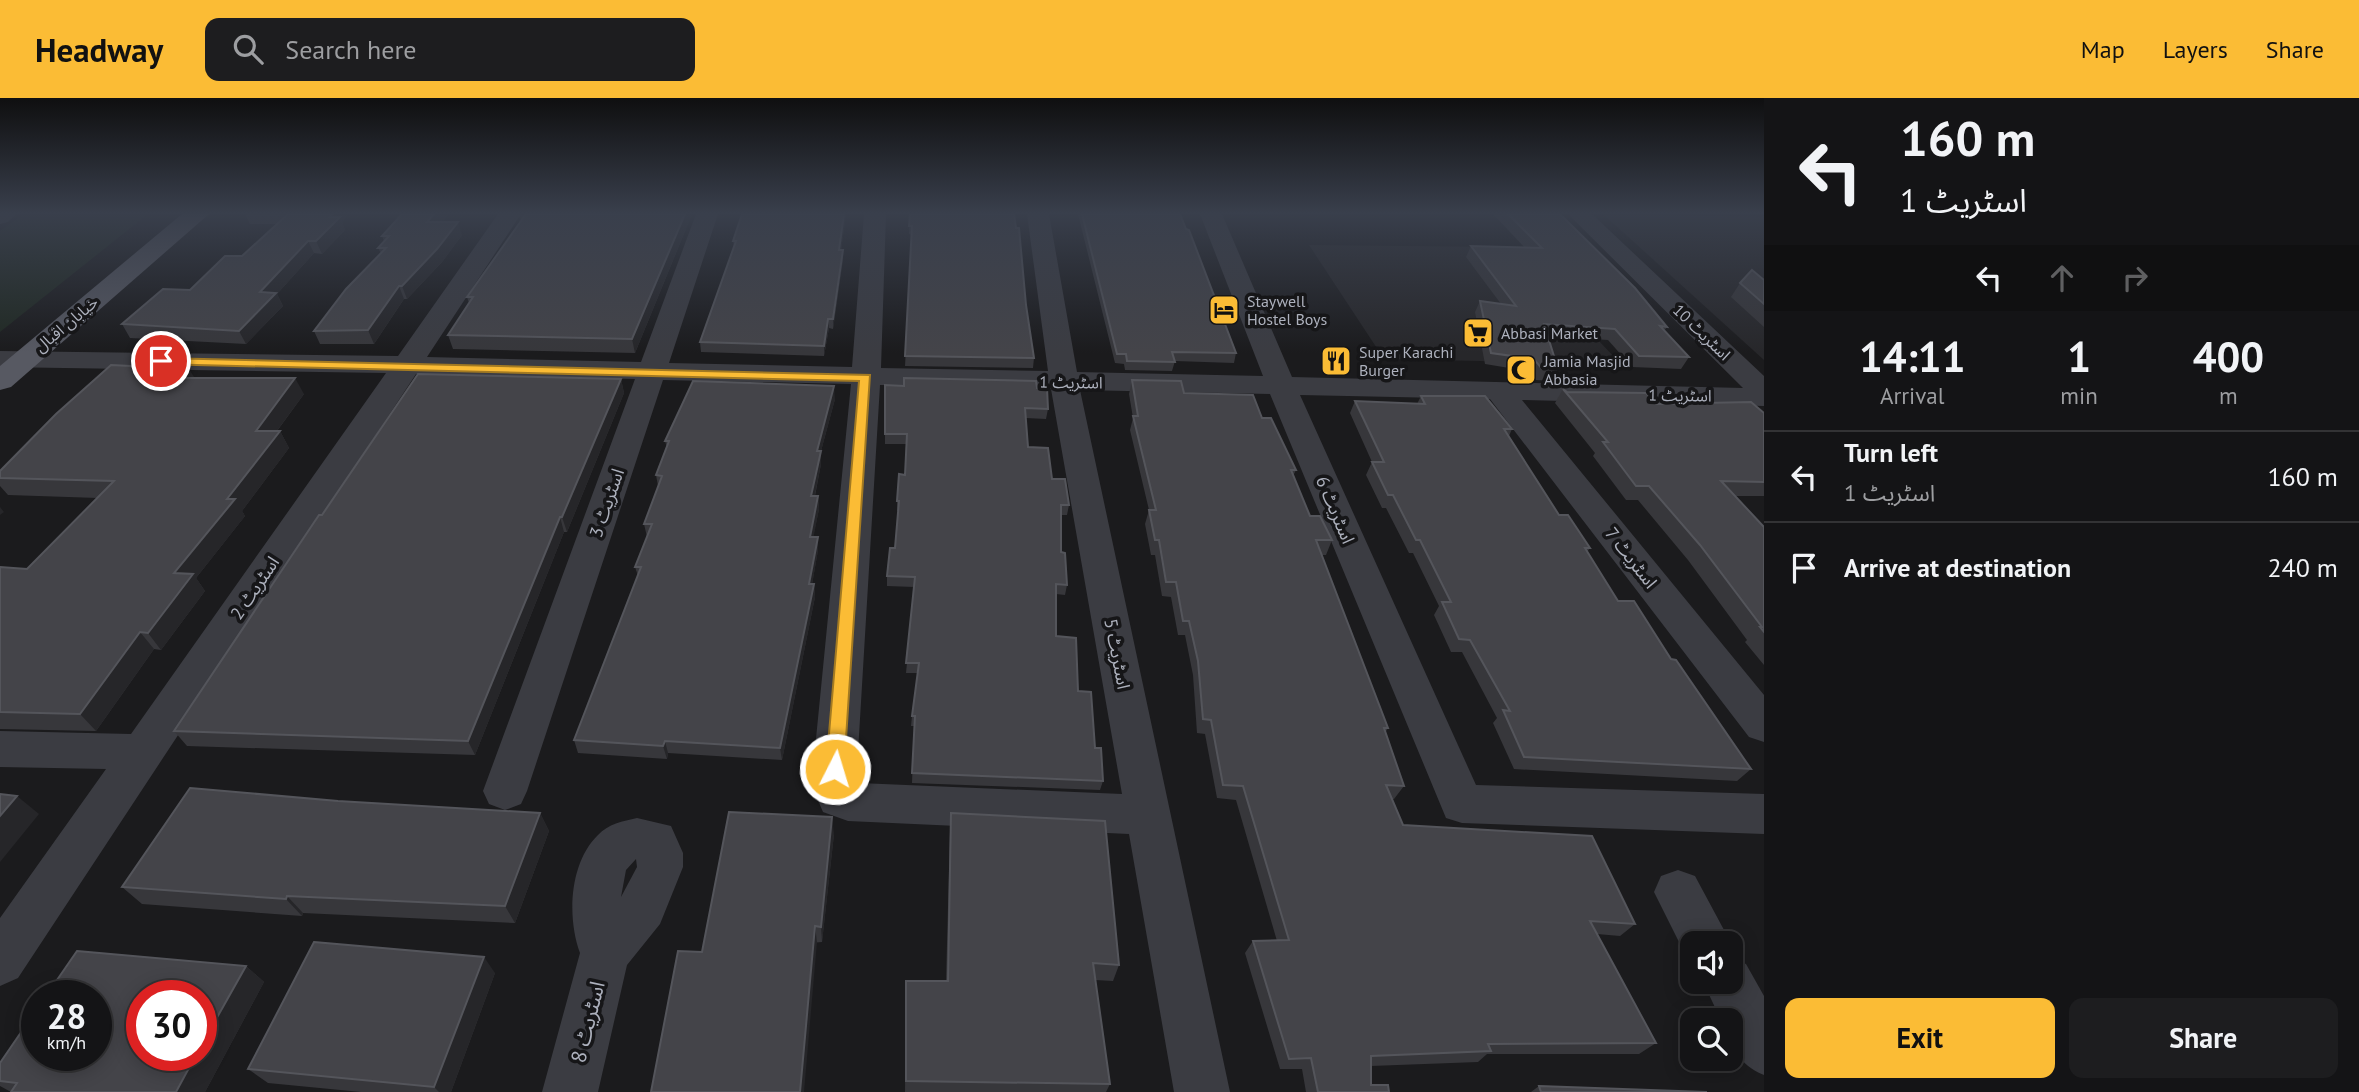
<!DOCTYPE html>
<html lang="en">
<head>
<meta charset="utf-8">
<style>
  :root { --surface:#141416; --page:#1d1d1f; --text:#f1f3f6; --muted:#9d9ea1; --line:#333335; --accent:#fbbc35 }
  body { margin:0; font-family:"PT Sans","Noto Sans Arabic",sans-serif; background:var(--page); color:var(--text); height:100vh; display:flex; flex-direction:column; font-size:26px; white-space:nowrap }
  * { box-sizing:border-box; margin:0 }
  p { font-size:23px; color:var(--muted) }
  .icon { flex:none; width:38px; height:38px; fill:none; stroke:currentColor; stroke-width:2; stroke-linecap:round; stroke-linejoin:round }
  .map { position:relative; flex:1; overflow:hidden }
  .panel { display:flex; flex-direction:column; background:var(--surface); width:595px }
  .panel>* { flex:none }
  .hud { background:#141416; color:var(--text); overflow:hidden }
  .controls { position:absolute; left:1680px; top:833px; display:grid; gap:14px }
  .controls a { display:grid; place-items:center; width:63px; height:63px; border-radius:14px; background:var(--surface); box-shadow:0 4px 18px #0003,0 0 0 2px var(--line); font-size:35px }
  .speed { position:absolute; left:21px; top:882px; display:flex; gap:14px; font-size:35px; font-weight:700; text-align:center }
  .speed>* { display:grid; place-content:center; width:91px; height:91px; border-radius:50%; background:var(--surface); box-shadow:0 4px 18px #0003,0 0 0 2px var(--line); line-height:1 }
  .speed small { font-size:18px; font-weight:400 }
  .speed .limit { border:10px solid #d22; background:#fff; color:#111 }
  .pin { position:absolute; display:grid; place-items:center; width:60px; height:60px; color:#fff; margin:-30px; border:4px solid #fff; border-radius:50%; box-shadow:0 2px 7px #0007 }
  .me { position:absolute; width:77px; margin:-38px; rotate:5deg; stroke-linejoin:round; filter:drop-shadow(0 0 5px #0008) }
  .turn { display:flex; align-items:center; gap:24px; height:147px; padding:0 21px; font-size:32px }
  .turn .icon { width:91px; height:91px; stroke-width:2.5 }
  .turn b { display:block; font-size:49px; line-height:60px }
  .lanes { display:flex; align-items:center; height:66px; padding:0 21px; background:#0003; justify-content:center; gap:35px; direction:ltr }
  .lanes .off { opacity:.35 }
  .eta { display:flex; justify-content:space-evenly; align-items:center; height:119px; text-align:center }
  .eta b { font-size:42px; font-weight:800; line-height:49px }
  .cta { display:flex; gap:14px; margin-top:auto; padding:14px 21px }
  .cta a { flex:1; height:80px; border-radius:14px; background:var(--accent); color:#111; font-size:28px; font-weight:800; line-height:80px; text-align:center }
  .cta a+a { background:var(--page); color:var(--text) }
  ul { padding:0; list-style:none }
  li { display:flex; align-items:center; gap:21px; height:91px; padding:0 21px; border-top:2px solid var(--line) }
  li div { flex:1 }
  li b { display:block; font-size:26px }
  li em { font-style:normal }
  header { display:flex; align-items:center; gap:42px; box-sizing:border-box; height:98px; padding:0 35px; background:var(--accent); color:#111 }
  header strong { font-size:33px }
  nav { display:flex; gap:38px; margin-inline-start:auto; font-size:24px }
  .search { width:490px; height:63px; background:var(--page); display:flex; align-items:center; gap:18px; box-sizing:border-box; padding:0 24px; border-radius:14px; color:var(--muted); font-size:26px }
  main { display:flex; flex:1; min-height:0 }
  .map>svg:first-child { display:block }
  .built { fill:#27272a }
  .green { fill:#202922 }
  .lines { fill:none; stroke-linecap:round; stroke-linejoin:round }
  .minor { fill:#3b3c42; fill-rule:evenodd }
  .major { fill:#575962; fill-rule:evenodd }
  .wall { fill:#37373b }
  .shaded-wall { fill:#262629 }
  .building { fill:#444449; stroke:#54555b; stroke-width:2 }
  .route { fill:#fbbc35; stroke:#a37a22; stroke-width:2 }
  .labels { text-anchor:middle; stroke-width:7; stroke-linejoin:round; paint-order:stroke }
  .far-poi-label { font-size:16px; fill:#adb1bd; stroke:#161618; text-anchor:start }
  .far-street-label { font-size:16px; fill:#adb1bd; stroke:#161618 }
  .street-label { font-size:18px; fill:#adb1bd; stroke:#161618 }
  .near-street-label { font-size:21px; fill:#adb1bd; stroke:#161618 }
</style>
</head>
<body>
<header>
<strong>Headway</strong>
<div class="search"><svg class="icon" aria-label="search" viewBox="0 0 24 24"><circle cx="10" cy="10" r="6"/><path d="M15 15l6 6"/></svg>Search here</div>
<nav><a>Map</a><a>Layers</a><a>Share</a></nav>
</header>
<main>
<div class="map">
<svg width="1764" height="994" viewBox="0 0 1764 994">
  <rect width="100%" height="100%" fill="#1b1b1d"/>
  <!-- built -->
  <g class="built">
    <path d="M1603 116 1764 119V262Z"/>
    <path d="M1309 147 1509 149 1621 266 1384 261Z"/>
  </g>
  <!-- green -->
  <path class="green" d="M24 116H148L0 234V133Z"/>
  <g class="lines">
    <!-- minor -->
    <g class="minor">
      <path d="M0 116H16L8 124 0 126Z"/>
      <path d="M498 116H521L427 259 641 264 696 116H718L669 265 852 269 864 116H886L881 270 1048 273 1027 116H1049L1077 274 1263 278 1200 116H1222L1292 279 1743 290 1568 116H1592L1764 278V308L1522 302 1764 597V644L1749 639 1490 301 1300 297 1476 687 1764 696V736L1462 725 1446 720 1270 296 1080 292 1230 994H1174L1129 736 848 723 823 714 817 700 813 671 851 286 663 282 527 693 521 706 505 712 489 706 483 693 635 281 416 276 18 880 0 888V820L106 671 0 669V633L131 636 386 275 0 269V253L398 258ZM880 287 1051 291 1122 696 859 685 857 671Z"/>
      <path d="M637 720 671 728 683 755V769L660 826 627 867 598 994H542L580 855C567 820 569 765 598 737 608 726 623 723 637 720ZM636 761 637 769 621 799 626 772Z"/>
      <path d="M1678 772 1695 778 1731 845H1692V864L1688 862 1654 794 1661 778Z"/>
      <path d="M1731 860 1746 866 1764 898V977C1738 966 1731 950 1731 922H1721L1703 884H1731Z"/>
    </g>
    <!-- major -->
    <path class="major" d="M182 116H209L11 289 0 292V268Z"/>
  </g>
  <!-- wall -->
  <g class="wall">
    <path d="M245 116H348L342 124 345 132 322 156 314 155 277 196 283 208 246 246 130 240 122 226 190 192 242 158 277 126H250Z"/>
    <path d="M402 116H449L442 124 462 137 442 164 407 201H404L374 246H320L314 233 381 155 378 150 384 143 382 138Z"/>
    <path d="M519 116H692L635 255 453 251 448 237 469 205 467 199 521 123Z"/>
    <path d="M742 116H846L841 152 843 161 833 231 829 230 824 258 701 254 700 244 734 149 733 143Z"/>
    <path d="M910 116 1026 207 1034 260 1033 270 905 268 912 137 909 136Z"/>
    <path d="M1078 116H1180L1236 255 1234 265 1175 263 1172 273 1125 272 1124 266 1115 265Z"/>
    <path d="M1493 116H1560L1667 229 1664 233 1689 259 1681 271 1632 269 1608 242 1548 238 1558 271 1551 283 1536 282 1528 273 1485 266 1475 214 1480 203 1501 206 1466 159 1471 148 1525 150Z"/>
    <path d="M1764 182V229L1731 199 1740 185Z"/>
    <path d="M195 280 304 296 277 333H280L289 350 242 413 245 418 196 480 205 493 161 552 154 551 96 633 0 631V469L27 471 98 400 8 397 0 388V373Z"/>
    <path d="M621 281 624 295 567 434H564L475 657 187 648 174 633 322 417Z"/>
    <path d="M1132 282 1184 295 1262 320 1296 372 1293 378 1310 418 1332 442 1326 457H1321L1388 630 1385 635 1404 688 1394 701H1392L1403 727 1635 826 1620 838 1597 836 1656 945 1639 956H1487L1478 964 1371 968V987L1389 994H1306L1302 971H1280L1245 855 1253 843H1277L1236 702 1217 700 1205 636 1197 635 1193 577 1185 537H1178L1171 499 1162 498 1155 457H1151L1145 426 1149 412 1130 332 1133 320 1129 296Z"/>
    <path d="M885 287 1037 290 1048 311 1046 321 1026 320 1028 349 1052 381 1069 407 1067 417H1061V454L1067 487 1065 497 1056 496V538L1078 593 1095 650 1103 683 1100 692 912 685 914 628H911L912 618 918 575H906L914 489 887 488V478L895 450 898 413H897V403L905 377 906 346H885Z"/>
    <path d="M1563 291 1567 294 1656 306 1764 315V398H1735L1764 429V567L1745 544 1747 542 1688 462 1638 402H1626L1593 358 1595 355 1555 305Z"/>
    <path d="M1421 298 1512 331 1509 338 1559 417 1590 450 1587 454 1618 503 1671 561 1751 671 1737 683 1514 671 1493 625 1497 620 1462 554H1451L1434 517 1439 508 1413 455H1409L1386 410H1382L1366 377 1372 364 1350 315 1355 303 1417 306Z"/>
    <path d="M835 301 821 353V366L815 398H818L819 411 813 439H818V452L812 486H814L815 499 782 662 668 655 667 661 578 655 574 642 638 478 635 469 647 439 644 426 658 388 656 377 667 350 665 343Z"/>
    <path d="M338 703 540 715 549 733 515 825 303 815 302 818 142 806 122 789Z"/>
    <path d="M951 715 1119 867 1113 883 1095 882 1110 986 1106 994H905L906 883H946L950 733Z"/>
    <path d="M834 736 822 844 702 854Z"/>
    <path d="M246 868 264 884 205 994H11L0 988V965Z"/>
    <path d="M495 875 451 994H361L268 985 248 971Z"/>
    <path d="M1539 988 1707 994H1531Z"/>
  </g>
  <!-- shaded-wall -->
  <g class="shaded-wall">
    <path d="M333 116H348L342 124 345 132 322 156 316 143Z"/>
    <path d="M434 116H449L432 136 427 124Z"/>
    <path d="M685 116H692L635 255 632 241Z"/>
    <path d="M844 116H846L840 161 839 152Z"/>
    <path d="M458 124 462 137 442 164 407 201 402 188Z"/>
    <path d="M308 143 314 155 277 196 283 208 246 246 239 233 260 194Z"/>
    <path d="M843 152V161L833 231V221Z"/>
    <path d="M399 188 404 201 374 246 368 232Z"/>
    <path d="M828 221 829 230 824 258V248Z"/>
    <path d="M189 271 199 287 180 280Z"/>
    <path d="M295 280 304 296 265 349 256 333Z"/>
    <path d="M621 281 624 295 567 434 562 419Z"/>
    <path d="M834 288 835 301 821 353V366L812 411 811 398 817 353Z"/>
    <path d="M280 333 289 350 242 413 245 418 196 480 205 493 161 552 148 535 174 475 227 401Z"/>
    <path d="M818 398 819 411 811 452 810 439Z"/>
    <path d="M0 409 4 414 0 417Z"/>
    <path d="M560 419 564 434 475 657 468 643Z"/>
    <path d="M818 439V452L810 499 809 486Z"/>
    <path d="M814 486 815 499 782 662 780 650Z"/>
    <path d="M140 534 154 551 96 633 80 616Z"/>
    <path d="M665 643 668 655 667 661 663 648Z"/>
    <path d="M17 698 39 716 0 764V718Z"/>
    <path d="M540 715 549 733 515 825 505 808Z"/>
    <path d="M832 719 834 736 822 844 821 829Z"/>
    <path d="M287 798 303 815 302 818 286 801Z"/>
    <path d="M815 828 817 844 804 994H800Z"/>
    <path d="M484 859 495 875 451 994H439L434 989Z"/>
    <path d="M246 868 264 884 205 994H176L196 957H201V948Z"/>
  </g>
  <!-- building -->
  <g class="building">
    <path d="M288 116H333L330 119H340L316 143H308L260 194 276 195 239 233 122 226 163 191 190 192 225 158H242Z"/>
    <path d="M402 116H434L427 124H458L437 151 402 188H399L368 232 314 233 346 191 386 150H378L389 138H382Z"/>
    <path d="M526 116H685L632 241 448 237 473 199H467Z"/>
    <path d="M742 116H844L839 152H843L833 221H828L824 248 700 244 736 143H733Z"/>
    <path d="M910 116H1014L1016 130H1019L1026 207 1034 260 905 258 912 128H909Z"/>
    <path d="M1082 116H1180L1186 131 1189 132 1236 255 1172 254 1175 264 1127 263 1126 256H1117Z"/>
    <path d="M1508 116H1560L1635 190 1667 229 1660 228 1689 259 1639 258 1615 231 1544 226 1558 271H1542L1534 261 1491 255 1480 203 1516 208 1471 148 1542 150Z"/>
    <path d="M1752 172 1764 182V206L1740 185Z"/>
    <path d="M111 267 189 271 180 280H295L256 333H280L227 401H235L174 475 193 476 148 535 140 534 80 616 0 614V469L27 471 114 383 0 380V373L56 316Z"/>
    <path d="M418 276 621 281 562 419H560L468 643 174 633 319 417H322Z"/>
    <path d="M904 280 1036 283 1037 290H1047L1048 311 1025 310 1028 349 1048 350 1052 381H1065L1069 407H1061V454L1065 455 1067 487 1056 486V538L1076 540 1078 593 1091 594 1095 650H1101L1103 683 912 675 915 618H912L919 565H906L915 479 887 478 890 450H895L899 403H897L899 376 905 377 907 336H885V287L904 288Z"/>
    <path d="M1132 282 1181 283 1184 295 1253 297 1262 320H1271L1296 372H1291L1310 418H1320L1332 442H1316L1388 630H1384L1404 688 1386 687 1403 727 1592 738 1635 826 1590 823 1656 945 1488 946 1491 953 1371 958V987H1388L1389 994H1318L1311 960 1289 961 1253 843 1289 842 1243 688 1223 687 1211 622 1203 621 1198 563 1189 523H1183L1176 484H1166L1159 442H1155L1149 412H1156L1133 318H1138Z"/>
    <path d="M693 283 834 288 817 353H821L811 398H818L810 439H818L809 486H814L780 650 665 643 663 648 574 642 641 469H635L652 426H644L662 378 656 377 669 343H665Z"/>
    <path d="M1563 291 1567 294 1646 295 1656 306 1751 304 1764 315V384L1721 383 1764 429V534L1760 529H1762L1700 447 1649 388H1636L1603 344H1608Z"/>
    <path d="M1421 298H1485L1512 331H1504L1559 417H1568L1590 450H1585L1618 503H1634L1671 561 1676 562 1751 671 1524 659 1503 612 1510 613 1470 542 1459 541 1442 504H1451L1420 442H1416L1393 397H1388L1372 364H1384L1355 303 1425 306Z"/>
    <path d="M190 690 338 703 540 715 505 808 287 798 286 801 122 789Z"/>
    <path d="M0 696 17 698 0 718Z"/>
    <path d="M729 714 832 719 821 829 815 828 800 994H651L678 853 702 854Z"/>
    <path d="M951 715 1105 723 1119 867 1093 865 1110 986 906 983V883H948Z"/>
    <path d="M314 844 484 859 434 989 248 971Z"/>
    <path d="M77 853 246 868 201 948V898H142V957H196L176 994H11L17 985 0 983V965L37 911V957H96V898H46Z"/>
    <path d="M1539 988 1707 994H1541Z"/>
  </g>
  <!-- sky -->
  <linearGradient id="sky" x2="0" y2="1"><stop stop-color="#0f0f10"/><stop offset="0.45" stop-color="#393f4c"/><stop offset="1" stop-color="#393f4c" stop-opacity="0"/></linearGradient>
  <rect width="1764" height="255" fill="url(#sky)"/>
  <!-- route -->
  <path class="route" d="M161 260 870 277 844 671 842 677 835 679 828 677 826 671 859 283 157 266V261Z"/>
  <!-- icons -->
  <defs>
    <g id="hotel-square" transform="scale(1.575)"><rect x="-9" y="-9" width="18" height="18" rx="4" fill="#fbbc35" stroke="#161618"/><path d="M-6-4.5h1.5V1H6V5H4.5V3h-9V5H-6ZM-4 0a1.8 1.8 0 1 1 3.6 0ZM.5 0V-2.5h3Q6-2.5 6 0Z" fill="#111"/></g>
    <g id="supermarket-square" transform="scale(1.575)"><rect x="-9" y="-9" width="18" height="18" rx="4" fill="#fbbc35" stroke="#161618"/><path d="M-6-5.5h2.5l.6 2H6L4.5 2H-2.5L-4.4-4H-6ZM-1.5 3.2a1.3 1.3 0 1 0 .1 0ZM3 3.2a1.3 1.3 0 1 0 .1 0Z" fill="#111"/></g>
    <g id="restaurant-square" transform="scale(1.575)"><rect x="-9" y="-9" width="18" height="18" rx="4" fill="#fbbc35" stroke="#161618"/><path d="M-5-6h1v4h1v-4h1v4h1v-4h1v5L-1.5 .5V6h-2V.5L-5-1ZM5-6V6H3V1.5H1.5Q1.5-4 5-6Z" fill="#111"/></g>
    <g id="mosque-square" transform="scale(1.575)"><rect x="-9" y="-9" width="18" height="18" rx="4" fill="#fbbc35" stroke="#161618"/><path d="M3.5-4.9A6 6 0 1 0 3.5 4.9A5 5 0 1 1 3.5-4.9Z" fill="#111"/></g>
  </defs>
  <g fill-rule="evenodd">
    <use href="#hotel-square" x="1224" y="212"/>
    <use href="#supermarket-square" x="1478" y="235"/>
    <use href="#restaurant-square" x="1336" y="263"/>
    <use href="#mosque-square" x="1521" y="272"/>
  </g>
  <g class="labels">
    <!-- far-poi labels -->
    <g class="far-poi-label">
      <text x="1247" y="209">Staywell<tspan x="1247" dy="18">Hostel Boys</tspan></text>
      <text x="1501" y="241">Abbasi Market</text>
      <text x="1359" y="260">Super Karachi<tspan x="1359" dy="18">Burger</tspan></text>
      <text x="1544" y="269">Jamia Masjid<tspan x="1544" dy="18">Abbasia</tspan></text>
    </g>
    <!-- far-street labels -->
    <g class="far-street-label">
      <text transform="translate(66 226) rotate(-40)" y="6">خیابان اقبال</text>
      <text transform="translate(1702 234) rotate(44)" y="6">اسٹریٹ 10</text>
      <text transform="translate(1071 284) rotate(1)" y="6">اسٹریٹ 1</text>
      <text transform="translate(1680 297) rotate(1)" y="6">اسٹریٹ 1</text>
    </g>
    <!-- street labels -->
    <g class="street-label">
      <text transform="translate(607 405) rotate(-71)" y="6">اسٹریٹ 3</text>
      <text transform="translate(1335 412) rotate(67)" y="6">اسٹریٹ 6</text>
      <text transform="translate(1631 460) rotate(52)" y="6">اسٹریٹ 7</text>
      <text transform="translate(255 490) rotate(-56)" y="6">اسٹریٹ 2</text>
      <text transform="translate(1117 556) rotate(79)" y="6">اسٹریٹ 5</text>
    </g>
    <!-- near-street labels -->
    <g class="near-street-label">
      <text transform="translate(588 924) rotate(-76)" y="7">اسٹریٹ 8</text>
    </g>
  </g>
</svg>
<div class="controls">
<a><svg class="icon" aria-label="sound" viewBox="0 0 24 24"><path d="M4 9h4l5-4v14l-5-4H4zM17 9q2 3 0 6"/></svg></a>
<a><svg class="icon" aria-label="search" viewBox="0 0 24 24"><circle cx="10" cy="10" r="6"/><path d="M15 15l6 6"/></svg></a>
</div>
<div class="speed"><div>28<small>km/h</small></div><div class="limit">30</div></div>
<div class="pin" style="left:161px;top:263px;background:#d93025"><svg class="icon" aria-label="arrive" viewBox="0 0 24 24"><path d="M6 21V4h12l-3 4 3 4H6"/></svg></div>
<svg class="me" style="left:835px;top:671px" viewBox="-20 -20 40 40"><circle r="17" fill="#fbbc35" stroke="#fff" stroke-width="3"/><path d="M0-11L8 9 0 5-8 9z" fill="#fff"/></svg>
</div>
<section class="panel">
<div class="hud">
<div class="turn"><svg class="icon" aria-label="left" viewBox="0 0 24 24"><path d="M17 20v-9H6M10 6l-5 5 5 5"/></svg><div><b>160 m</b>اسٹریٹ 1</div></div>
<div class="lanes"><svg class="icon" aria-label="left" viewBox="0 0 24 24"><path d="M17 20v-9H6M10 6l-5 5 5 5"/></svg><svg class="icon off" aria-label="ahead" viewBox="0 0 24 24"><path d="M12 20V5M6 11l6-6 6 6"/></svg><svg class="icon off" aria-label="right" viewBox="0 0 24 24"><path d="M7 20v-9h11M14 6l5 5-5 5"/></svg></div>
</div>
<div class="eta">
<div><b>14:11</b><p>Arrival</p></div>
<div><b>1</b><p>min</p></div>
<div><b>400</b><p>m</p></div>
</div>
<ul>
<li><svg class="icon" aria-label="left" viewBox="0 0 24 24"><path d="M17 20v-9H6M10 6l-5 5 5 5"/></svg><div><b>Turn left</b><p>اسٹریٹ 1</p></div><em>160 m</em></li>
<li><svg class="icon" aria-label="arrive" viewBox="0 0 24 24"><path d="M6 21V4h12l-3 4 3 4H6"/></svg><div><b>Arrive at destination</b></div><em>240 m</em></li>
</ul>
<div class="cta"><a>Exit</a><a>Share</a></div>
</section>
</main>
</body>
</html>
